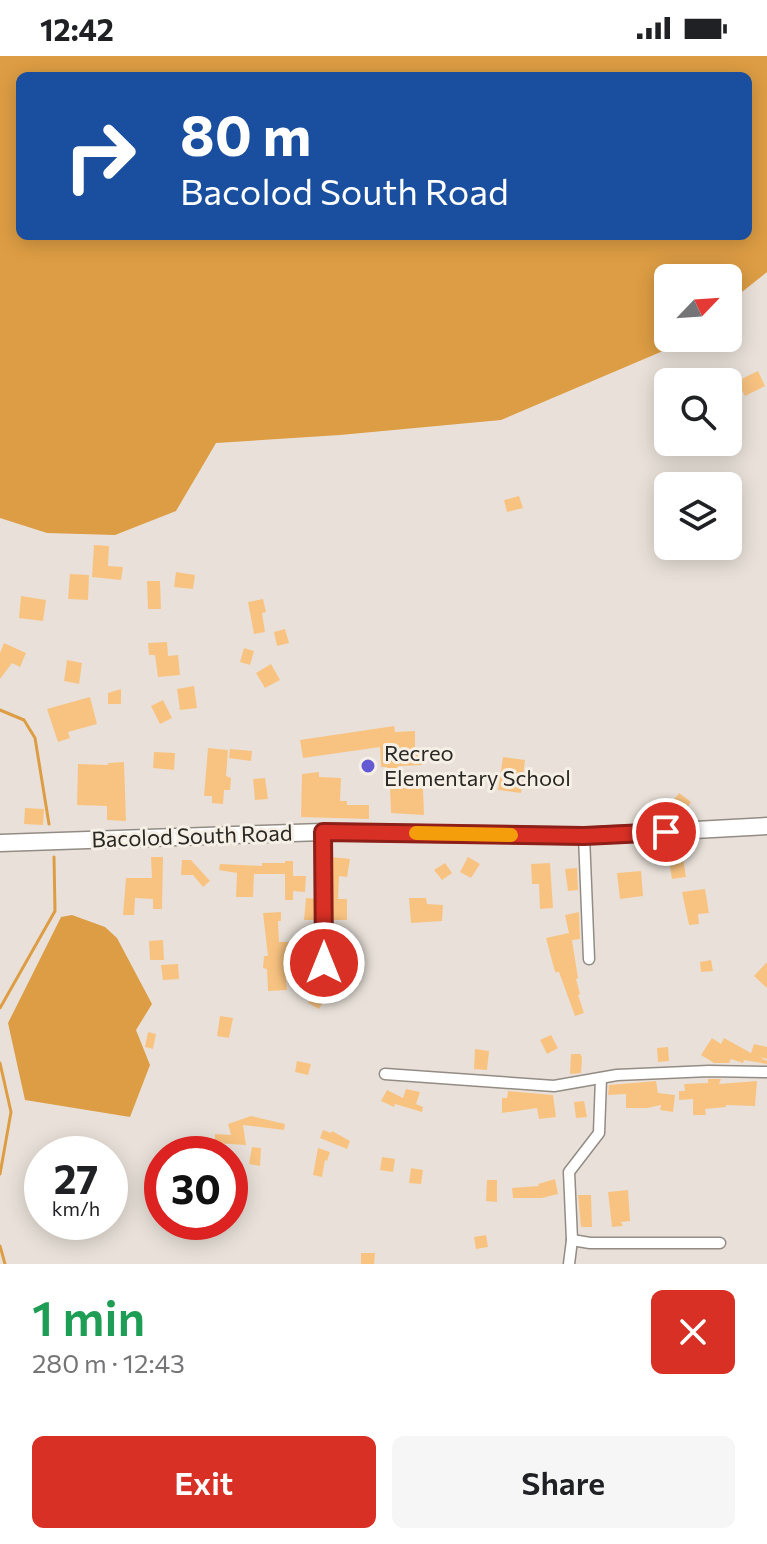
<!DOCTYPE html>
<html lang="en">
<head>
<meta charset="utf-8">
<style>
  :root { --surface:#fff; --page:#f6f6f6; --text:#202124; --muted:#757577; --accent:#d93025 }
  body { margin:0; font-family:Commissioner,sans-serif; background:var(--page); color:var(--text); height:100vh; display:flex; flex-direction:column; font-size:30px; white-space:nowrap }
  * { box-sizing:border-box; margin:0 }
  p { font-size:26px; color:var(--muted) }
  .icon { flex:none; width:44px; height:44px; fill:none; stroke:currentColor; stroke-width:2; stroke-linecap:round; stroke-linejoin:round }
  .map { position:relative; height:1208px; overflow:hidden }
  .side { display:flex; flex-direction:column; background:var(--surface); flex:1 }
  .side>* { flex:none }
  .hud { position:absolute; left:16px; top:16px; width:736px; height:168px; border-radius:12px; box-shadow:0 4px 20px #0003; background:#1a4fa0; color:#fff; overflow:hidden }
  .needle { width:52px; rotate:65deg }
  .controls { position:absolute; left:654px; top:208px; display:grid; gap:16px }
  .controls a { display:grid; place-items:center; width:88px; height:88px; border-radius:12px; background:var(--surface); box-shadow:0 4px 20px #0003; font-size:40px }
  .speed { position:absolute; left:24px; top:1080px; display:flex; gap:16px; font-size:40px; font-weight:700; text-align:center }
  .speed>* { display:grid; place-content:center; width:104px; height:104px; border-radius:50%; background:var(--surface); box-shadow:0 4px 20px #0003; line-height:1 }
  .speed small { font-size:20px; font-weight:400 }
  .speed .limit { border:12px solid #d22; background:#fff; color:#111 }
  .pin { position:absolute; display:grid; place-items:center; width:68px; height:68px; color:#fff; margin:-34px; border:4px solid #fff; border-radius:50%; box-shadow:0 2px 8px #0007 }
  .me { position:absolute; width:88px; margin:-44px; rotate:0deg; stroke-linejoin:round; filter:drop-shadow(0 0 6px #0008) }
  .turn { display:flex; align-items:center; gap:28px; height:168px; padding:0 32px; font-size:36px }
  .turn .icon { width:104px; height:104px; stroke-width:2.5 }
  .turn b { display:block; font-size:56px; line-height:68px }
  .round { display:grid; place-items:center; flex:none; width:84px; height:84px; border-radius:12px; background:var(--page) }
  .headline { display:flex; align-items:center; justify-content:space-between; height:136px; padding:0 32px }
  h1 { font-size:48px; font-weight:600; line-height:60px; color:#1e9e55 }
  .cta { display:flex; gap:16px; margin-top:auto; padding:16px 32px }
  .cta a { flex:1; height:92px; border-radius:12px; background:var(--accent); color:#fff; font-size:32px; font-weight:600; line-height:92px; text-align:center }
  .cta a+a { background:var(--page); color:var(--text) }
  .status { display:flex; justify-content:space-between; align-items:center; height:56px; padding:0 40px; background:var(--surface); direction:ltr }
  .status svg { height:22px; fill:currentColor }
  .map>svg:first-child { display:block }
  .water { fill:#dd9d44; fill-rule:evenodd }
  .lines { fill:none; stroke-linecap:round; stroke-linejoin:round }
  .stream { stroke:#dd9d44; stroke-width:3 }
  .building { fill:#f8c381 }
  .minor-casing { stroke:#938c84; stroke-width:13 }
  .trunk-casing { stroke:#938c84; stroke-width:19 }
  .minor { stroke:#fff; stroke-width:10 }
  .trunk { stroke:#fff; stroke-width:16 }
  .route-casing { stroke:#8d1f18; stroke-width:20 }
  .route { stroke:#d93025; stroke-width:14 }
  .slow { stroke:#f59e0b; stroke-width:14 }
  .poi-dot { fill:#6359d2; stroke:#f6efe6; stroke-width:3 }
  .labels { text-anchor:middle; stroke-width:6; stroke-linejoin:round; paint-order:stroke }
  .poi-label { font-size:22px; fill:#2a2824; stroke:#f6efe6; text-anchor:start }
  .street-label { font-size:22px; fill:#2a2824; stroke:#f6efe6 }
</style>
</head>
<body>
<div class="status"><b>12:42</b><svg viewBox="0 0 49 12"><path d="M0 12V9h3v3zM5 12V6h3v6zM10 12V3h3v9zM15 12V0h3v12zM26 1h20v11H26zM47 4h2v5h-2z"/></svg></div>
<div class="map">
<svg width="767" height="1208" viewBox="0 0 767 1208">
  <rect width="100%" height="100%" fill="#e9e1d9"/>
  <!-- water -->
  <g class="water">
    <path d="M0 0H767V216L728 247V222H668V282H683L670 292 501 364 340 379 216 387 176 455 115 479 47 477 0 462ZM20 20H748V180H20Z"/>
    <path d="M72 859 105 871 117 882 152 948 136 974 150 1009 130 1061 25 1044 8 967 61 861Z"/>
  </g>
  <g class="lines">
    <!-- stream -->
    <g class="stream">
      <path d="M0 654 24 664 35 682 49 768"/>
      <path d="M0 952 55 855 54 801"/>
      <path d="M0 1007 11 1056 0 1118"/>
      <path d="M0 1190 5 1208"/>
    </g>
  </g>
  <!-- building -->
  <g class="building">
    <path d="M758 315 765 330 745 340 737 325Z"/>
    <path d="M519 440 523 452 507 456 504 444Z"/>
    <path d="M94 489 109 490 108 510 123 511 121 524 92 521Z"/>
    <path d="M176 516 195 519 193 533 174 531Z"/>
    <path d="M70 518 89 519 88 544 68 543Z"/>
    <path d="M147 525H160L161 553H148Z"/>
    <path d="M21 540 46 544 43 565 19 562Z"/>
    <path d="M263 543 266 556 262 557 265 576 254 578 248 546Z"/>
    <path d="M285 573 289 587 277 590 274 576Z"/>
    <path d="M167 586 168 600 178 599 180 619 158 621 155 599H149L148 587Z"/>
    <path d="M4 587 26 597 20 611 12 607 0 623V597Z"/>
    <path d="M244 592 254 595 250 609 240 606Z"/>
    <path d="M67 604 82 607 79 628 64 625Z"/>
    <path d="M271 608 280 624 265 632 256 617Z"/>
    <path d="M194 630 197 652 180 654 177 633Z"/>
    <path d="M121 633V648H108V637Z"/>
    <path d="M90 641 97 668 68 676 70 682 58 686 47 653Z"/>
    <path d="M163 644 172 662 160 668 151 650Z"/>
    <path d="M394 670 395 676 415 675V697H421L422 709 398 710V731L386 725 387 711H381L380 691 303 702 300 684Z"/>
    <path d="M208 692 228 694 226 720 231 722 230 734H224L223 748 212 747V740H204Z"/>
    <path d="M230 693 252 695 251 705 229 702Z"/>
    <path d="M154 696 175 697 174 714 153 712Z"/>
    <path d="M503 701 525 704 521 737 498 734Z"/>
    <path d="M124 706 126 765 107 764V750L77 749 78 708 108 709V707Z"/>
    <path d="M319 716V721L341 722 340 745H347V749H369V763L301 761 302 718Z"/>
    <path d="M265 722 268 743 255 744 253 723Z"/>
    <path d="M390 732H423L424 759 391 757Z"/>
    <path d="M679 737 691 746 683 758 670 749Z"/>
    <path d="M25 752 44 753 43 769 24 768Z"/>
    <path d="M682 796 686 821 672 823 668 798Z"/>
    <path d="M151 801H163L162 853H153V843L135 842 134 859H123L126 822H152Z"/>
    <path d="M331 801 350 803 347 821 339 820 338 843H347V864H332Z"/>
    <path d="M468 801 480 808 471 822 460 816Z"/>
    <path d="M182 804H191L210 825 203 831 193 819H181Z"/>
    <path d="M285 805H293V820H306L305 836 293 835V844H285V818H254L253 841H236L237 817 219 814 220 808 262 810V807H285Z"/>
    <path d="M445 807 452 817 442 824 434 814Z"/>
    <path d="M550 807 553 852 540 853 539 828H532L531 808Z"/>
    <path d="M577 812 578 834 568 835 565 813Z"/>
    <path d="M641 815 643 840 620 843 617 817Z"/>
    <path d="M705 833 709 857 698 858 699 868 689 869 682 836Z"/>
    <path d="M306 842 316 843V864H304Z"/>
    <path d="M409 842H426L427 848 443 849 442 865 411 867Z"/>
    <path d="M281 856V865H278L279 886H292L294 914 285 912 287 934 268 935 267 913 263 912 264 900H268L263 857Z"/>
    <path d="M579 856 580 883 572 884 578 922 576 923 580 938 578 939 584 957 575 960 559 916H555L546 882 569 877 565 859Z"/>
    <path d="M305 875 316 877V907L319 913 310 915Z"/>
    <path d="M332 878 348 880 344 921 330 920Z"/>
    <path d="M163 884 164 904H150L149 885Z"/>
    <path d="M711 904 713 915 701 916 700 906Z"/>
    <path d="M767 906V932L754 920Z"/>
    <path d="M178 908 179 923 163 924 161 909Z"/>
    <path d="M313 938 324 944 319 953 308 947Z"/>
    <path d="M220 960 233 962 229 982 217 980Z"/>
    <path d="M148 976 156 978 153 993 145 991Z"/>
    <path d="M551 979 558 992 547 998 540 984Z"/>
    <path d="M712 982 721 988 724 982 751 997 754 988 767 991V1003L760 1001 767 1005V1008L744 1004 743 1007 731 1003 729 1007H714L701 999Z"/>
    <path d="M668 991 669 1005 658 1006 657 992Z"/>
    <path d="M475 993 489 995 487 1014 474 1013Z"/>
    <path d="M571 998H580L582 1001 581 1017 570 1018Z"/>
    <path d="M297 1005 311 1008 308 1019 295 1016Z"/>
    <path d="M708 1023H721L719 1028 757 1025 755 1050 726 1049V1051L705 1053 706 1059H693V1043L679 1044V1035H685L684 1028 708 1027Z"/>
    <path d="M656 1025 658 1037 675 1039 673 1056 660 1054 661 1049 647 1052H626V1038L608 1039 609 1029Z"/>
    <path d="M406 1033 420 1036 416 1048 423 1051 422 1056 395 1048 394 1051 381 1045 387 1034 403 1042Z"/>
    <path d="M508 1035 553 1039 556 1061 539 1063 537 1052 502 1057V1042H507Z"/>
    <path d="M584 1045 587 1061 576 1062 574 1046Z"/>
    <path d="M251 1060 285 1068 284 1074 243 1069 246 1089 215 1087V1078L231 1079 228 1068Z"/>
    <path d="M323 1074 331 1077 332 1075 350 1085 347 1093 320 1082Z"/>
    <path d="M252 1091 261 1092 260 1110 249 1108Z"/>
    <path d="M318 1092 330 1096 327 1105 325 1104 322 1121 313 1119Z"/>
    <path d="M382 1101 395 1103 393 1116 380 1114Z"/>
    <path d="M411 1112 423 1114 421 1128 409 1127Z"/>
    <path d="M555 1123 558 1138 542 1142H513L512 1132 539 1130 538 1128Z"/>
    <path d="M487 1124H497V1146L486 1145Z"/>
    <path d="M628 1134 630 1165 621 1166 623 1170 612 1171 608 1136Z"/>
    <path d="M578 1139H591L592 1171H581Z"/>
    <path d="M486 1179 488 1191 476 1193 474 1181Z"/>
    <path d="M361 1197H375L374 1208H361Z"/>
  </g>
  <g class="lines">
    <!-- minor casing -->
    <g class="minor-casing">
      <g id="minor">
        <path d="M323 776 324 907"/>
        <path d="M584 780 589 903"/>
        <path d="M385 1018 554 1030 617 1019 709 1015 767 1016"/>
        <path d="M572 1184 590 1187H720"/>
        <path d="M569 1208 572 1184 569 1116 599 1077 601 1022"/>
      </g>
    </g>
    <!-- trunk casing -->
    <g class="trunk-casing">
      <path id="trunk" d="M0 787 323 776 584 780 767 770"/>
    </g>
    <!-- minor -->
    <use href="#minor" class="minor"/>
    <!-- trunk -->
    <use href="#trunk" class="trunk"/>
  </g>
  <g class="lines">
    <!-- route casing -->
    <g class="route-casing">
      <path id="route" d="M324 907 323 776 584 780 666 776"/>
    </g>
    <!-- route -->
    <use href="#route" class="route"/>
    <!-- slow -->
    <path class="slow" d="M416 777 511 779"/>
  </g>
  <!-- markers -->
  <circle class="poi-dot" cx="368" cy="710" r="8"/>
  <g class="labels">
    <!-- poi labels -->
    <g class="poi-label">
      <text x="384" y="705">Recreo<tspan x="384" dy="25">Elementary School</tspan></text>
    </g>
    <!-- street labels -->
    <g class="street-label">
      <text transform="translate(192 780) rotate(-2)" y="8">Bacolod South Road</text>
    </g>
  </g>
</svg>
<div class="controls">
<a><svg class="needle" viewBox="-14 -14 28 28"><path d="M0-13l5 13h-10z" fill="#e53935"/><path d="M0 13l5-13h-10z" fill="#757577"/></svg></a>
<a><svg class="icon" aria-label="search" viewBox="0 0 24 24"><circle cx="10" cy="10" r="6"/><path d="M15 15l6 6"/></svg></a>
<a><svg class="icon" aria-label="layers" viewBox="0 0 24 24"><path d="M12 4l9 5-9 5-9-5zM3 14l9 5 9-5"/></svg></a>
</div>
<div class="speed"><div>27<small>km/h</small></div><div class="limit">30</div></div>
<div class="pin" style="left:666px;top:776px;background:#d93025"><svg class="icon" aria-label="arrive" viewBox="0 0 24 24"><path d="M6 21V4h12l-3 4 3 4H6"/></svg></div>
<svg class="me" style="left:324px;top:907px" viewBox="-20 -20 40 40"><circle r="17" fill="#d93025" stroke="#fff" stroke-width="3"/><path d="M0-11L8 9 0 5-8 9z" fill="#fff"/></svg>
<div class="hud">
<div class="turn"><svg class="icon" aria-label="right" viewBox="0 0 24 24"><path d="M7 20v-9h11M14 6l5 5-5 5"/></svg><div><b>80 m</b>Bacolod South Road</div></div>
</div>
</div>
<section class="side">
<div class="headline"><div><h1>1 min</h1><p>280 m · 12:43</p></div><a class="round" style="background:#d93025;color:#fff"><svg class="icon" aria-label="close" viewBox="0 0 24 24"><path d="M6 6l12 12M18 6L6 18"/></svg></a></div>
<div class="cta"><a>Exit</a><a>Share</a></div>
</section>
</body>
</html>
